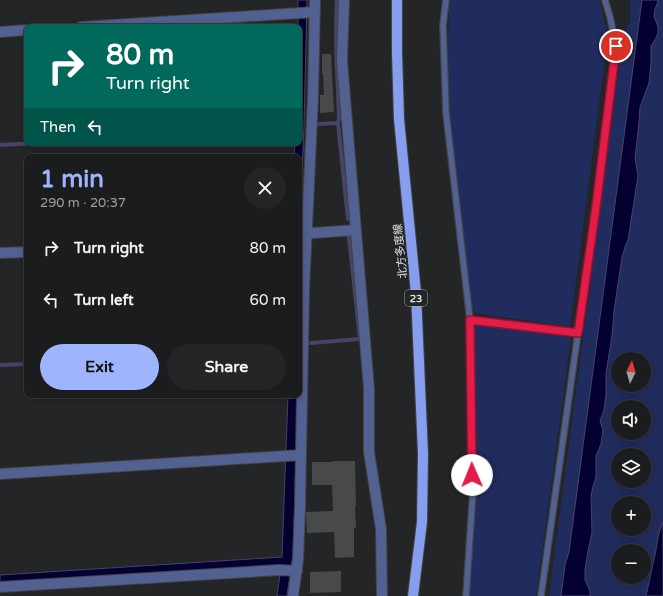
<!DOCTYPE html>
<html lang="en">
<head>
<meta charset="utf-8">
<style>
  :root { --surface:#1b1c1d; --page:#242526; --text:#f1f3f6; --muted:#a0a1a4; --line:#393a3b; --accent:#9eb4fd }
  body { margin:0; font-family:"Varela Round","Noto Sans JP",sans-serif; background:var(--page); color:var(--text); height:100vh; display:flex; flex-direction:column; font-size:15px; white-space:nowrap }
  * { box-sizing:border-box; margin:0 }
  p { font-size:13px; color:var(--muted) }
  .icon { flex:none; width:22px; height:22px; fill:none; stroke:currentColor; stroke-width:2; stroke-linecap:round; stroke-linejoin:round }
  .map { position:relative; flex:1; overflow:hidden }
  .details { position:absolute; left:24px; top:154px; width:278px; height:244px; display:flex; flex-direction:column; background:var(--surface); border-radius:8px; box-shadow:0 2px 10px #0003,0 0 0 1px var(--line) }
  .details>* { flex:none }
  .banner { position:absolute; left:24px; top:24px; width:278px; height:122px; border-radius:8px; box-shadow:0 2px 10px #0003,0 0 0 1px var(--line); background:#00695c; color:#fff; overflow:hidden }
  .needle { width:26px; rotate:5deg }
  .tools { position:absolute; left:611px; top:352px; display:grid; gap:8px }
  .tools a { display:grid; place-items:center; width:40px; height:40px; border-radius:50%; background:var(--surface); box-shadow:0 2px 10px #0003,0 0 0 1px var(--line); font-size:20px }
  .pin { position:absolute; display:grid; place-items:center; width:34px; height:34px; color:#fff; margin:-17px; border:2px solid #fff; border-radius:50%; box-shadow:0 1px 4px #0007 }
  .me { position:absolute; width:44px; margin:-22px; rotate:359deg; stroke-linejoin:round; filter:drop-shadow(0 0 3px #0008) }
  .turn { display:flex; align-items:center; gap:14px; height:84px; padding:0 16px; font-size:18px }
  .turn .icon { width:52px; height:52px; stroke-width:2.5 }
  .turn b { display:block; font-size:28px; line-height:34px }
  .then { display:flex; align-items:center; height:38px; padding:0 16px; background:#0003; gap:8px; font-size:15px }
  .round { display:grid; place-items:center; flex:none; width:42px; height:42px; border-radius:21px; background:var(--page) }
  .headline { display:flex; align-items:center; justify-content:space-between; height:68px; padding:0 16px }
  h1 { font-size:24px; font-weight:800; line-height:30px; color:var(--accent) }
  .action { display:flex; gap:8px; margin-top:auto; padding:8px 16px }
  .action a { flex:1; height:46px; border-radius:24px; background:var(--accent); color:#111; font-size:16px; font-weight:800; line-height:46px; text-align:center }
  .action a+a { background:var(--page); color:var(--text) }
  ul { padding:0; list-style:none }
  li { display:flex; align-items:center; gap:12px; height:52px; padding:0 16px }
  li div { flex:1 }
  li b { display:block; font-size:15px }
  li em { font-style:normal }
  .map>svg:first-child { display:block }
  .green { fill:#212c5e; fill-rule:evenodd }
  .water { fill:#040132; stroke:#464467 }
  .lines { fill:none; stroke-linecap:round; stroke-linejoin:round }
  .stream { stroke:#464467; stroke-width:4 }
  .building { fill:#48494b }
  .lane-casing { stroke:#424345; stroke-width:8 }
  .street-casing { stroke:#424345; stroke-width:12 }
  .primary-casing { stroke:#424345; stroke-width:12 }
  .lane { stroke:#536192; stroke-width:5.5 }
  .street { stroke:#536192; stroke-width:10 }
  .primary { stroke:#879eef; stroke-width:10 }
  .route-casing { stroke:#92132f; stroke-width:10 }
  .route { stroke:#e11d48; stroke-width:7 }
  .labels { text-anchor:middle; stroke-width:4; stroke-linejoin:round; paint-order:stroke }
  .shield { fill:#242527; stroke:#a8a9aa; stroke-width:1 }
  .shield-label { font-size:10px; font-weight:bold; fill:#e0e1e2 }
  .street-label { font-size:11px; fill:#e0e1e2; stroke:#242527 }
</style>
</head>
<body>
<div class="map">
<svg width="663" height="596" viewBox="0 0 663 596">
  <rect width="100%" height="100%" fill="#242527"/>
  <!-- green -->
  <g class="green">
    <path d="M450 0H599L608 35 570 327 475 313 470 306C463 240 454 175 450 109 448 73 447 36 450 0Z"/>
    <path d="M630 0H642L569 552 565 565 561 596H549L623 33 630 23Z"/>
    <path d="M658 0H663V522L659 533 655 555 646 596H590V591L585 580V570L588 551 592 532 591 496 593 486 596 477V456L601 444 603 430 600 421 604 410 606 395V373L612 336 614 311 622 257 625 247 628 240 638 176 635 158 639 123 640 107 651 64V46L656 38 654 16 655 9 657 4ZM618 359H644V385H618ZM618 407H644V433H618ZM618 455H644V481H618ZM618 503H644V529H618ZM618 551H644V577H618Z"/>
    <path d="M479 324 564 334 571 338 536 596H469L476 492 475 393 473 329Z"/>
  </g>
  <!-- water -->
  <g class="water">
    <path d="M298 0H307L304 125 299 239V157H294L295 143H299V27H298Z"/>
    <path d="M642 0H658L657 4 655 9 654 16 658 27V33L656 38 651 46V63L649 83 640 107 639 123 635 158 638 176 628 240 625 247 622 257 614 311 612 336 606 373V395L604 410 600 421 603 430 601 444 596 456V477L593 486 591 496 592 532 588 551 585 570V580L590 591V596H561L565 565 569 552Z"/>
    <path d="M288 395H298L293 554 287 596H277L281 567 0 584V575L282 557Z"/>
    <path d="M663 522V596H646L655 555 659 533Z"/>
  </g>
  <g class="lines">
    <!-- stream -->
    <g class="stream">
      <path d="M338 123 348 219"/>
      <path d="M318 124 338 123 339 118C338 79 334 39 337 0"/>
      <path d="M0 145 35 143"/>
      <path d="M311 343 360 339 349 237"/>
      <path d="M0 365 27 364"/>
    </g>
  </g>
  <!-- building -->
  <g class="building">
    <path d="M322 54H331L334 112 320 113V95H324L323 74H322Z"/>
    <path d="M332 461H355L356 507H355L356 528H354V557L335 558 334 532 307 533 306 512 333 511 332 485H312V462H332Z"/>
    <path d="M341 571V592L310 593V572Z"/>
  </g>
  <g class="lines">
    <!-- lane casing -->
    <g class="lane-casing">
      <g id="lane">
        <path d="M446 0 443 25 446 113 470 320 473 491 466 596"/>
        <path d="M470 320 578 333"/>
        <path d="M541 596 578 333 596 207 616 46 610 17 605 0"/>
      </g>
    </g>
    <!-- street casing -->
    <g class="street-casing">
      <g id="street">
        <path d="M344 0 342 61 369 389V452L381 529 382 596"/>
        <path d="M81 27 315 12"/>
        <path d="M0 32 27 30"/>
        <path d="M299 234 356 230"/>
        <path d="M0 253 27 252"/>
        <path d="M0 474 301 455"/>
        <path d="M0 587 279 570 297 571"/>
        <path d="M293 596 298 560 300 508 304 290 313 97 315 0"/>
      </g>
    </g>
    <!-- primary casing -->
    <g class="primary-casing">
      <path id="primary" d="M397 0V52L399 119 416 293 423 454 422 522 413 596"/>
    </g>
    <!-- lane -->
    <use href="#lane" class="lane"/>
    <!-- street -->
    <use href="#street" class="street"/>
    <!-- primary -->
    <use href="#primary" class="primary"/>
  </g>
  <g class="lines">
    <!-- route casing -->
    <g class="route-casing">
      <path id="route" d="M472 475 470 320 578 333 596 207 616 46"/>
    </g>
    <!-- route -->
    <use href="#route" class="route"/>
  </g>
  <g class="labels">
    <!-- shield labels -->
    <rect class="shield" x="405" y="290" width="22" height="16" rx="3"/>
    <g class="shield-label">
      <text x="416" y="302">23</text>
    </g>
    <!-- street labels -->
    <g class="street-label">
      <text transform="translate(400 251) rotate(-96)" y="4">北方多度線</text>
    </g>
  </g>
</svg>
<div class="tools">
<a><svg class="needle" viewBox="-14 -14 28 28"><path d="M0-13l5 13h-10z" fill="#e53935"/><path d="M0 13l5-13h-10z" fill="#a0a1a4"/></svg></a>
<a><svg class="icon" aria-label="sound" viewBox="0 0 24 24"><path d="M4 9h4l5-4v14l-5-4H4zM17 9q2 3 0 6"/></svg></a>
<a><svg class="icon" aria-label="layers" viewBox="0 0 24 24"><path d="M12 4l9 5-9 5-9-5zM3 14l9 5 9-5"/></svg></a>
<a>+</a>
<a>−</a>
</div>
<div class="pin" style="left:616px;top:46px;background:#d93025"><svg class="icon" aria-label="arrive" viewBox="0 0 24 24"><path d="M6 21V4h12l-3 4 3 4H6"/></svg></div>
<svg class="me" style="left:472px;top:475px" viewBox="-20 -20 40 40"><circle r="19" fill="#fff"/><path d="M0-13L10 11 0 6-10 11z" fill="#e11d48"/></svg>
<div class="banner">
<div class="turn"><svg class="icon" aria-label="right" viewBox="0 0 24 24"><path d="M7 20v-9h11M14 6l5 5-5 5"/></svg><div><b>80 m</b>Turn right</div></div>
<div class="then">Then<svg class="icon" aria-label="left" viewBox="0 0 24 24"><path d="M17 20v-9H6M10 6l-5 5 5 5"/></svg></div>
</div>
<section class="details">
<div class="headline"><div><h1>1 min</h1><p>290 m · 20:37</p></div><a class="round"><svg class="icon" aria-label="close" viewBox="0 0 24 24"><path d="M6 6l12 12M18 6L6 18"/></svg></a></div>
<ul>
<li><svg class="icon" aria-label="right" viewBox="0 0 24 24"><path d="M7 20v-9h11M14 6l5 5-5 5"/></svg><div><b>Turn right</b></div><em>80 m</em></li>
<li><svg class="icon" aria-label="left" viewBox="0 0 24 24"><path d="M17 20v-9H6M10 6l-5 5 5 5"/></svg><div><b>Turn left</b></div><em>60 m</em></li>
</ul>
<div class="action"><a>Exit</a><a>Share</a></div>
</section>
</div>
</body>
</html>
